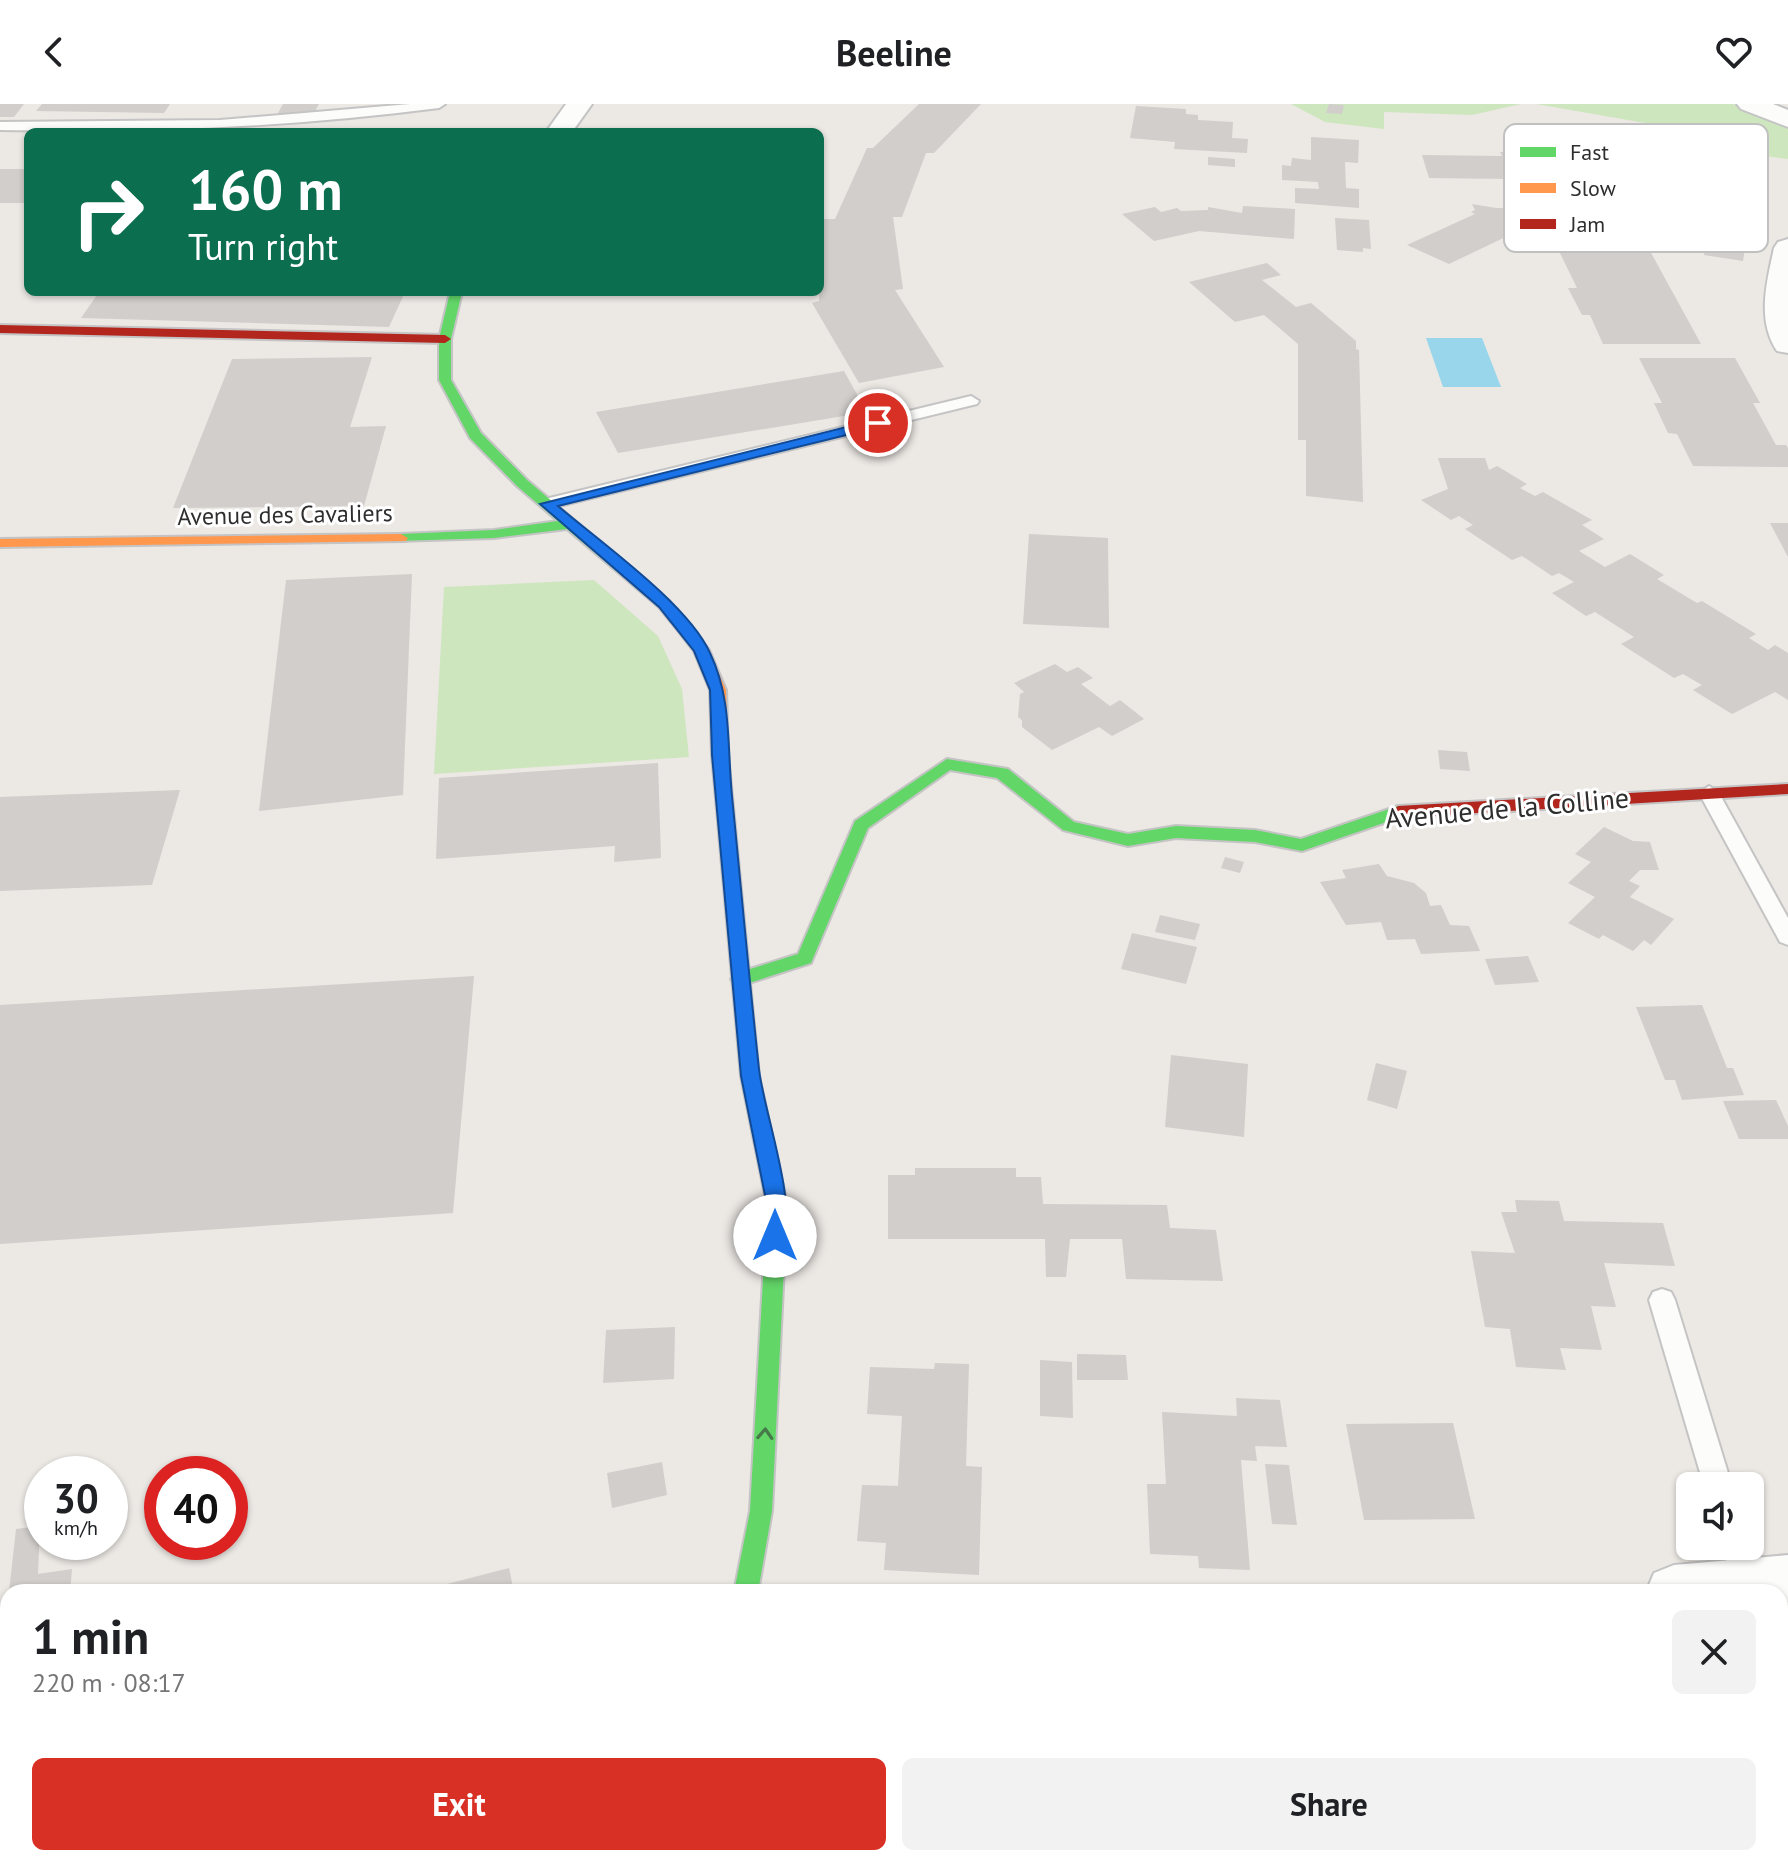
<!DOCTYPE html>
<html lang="en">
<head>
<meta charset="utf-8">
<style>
  :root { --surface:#fff; --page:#f2f2f2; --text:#202124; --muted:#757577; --accent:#d93025 }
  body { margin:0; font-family:"PT Sans",sans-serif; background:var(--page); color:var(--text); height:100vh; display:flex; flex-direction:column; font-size:30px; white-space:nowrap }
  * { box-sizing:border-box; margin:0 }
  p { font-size:26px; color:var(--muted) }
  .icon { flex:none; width:44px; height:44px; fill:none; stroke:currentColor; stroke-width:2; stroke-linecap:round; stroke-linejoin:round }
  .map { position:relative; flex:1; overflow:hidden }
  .sheet { position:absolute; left:0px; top:1480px; width:1788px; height:282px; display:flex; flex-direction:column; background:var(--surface); border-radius:24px 24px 0 0; box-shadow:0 2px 6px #0004 }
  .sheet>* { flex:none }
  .banner { position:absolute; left:24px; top:24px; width:800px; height:168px; border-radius:12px; box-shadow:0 2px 6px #0004; background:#0b6e4f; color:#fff; overflow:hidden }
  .buttons { position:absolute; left:1676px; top:1368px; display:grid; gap:16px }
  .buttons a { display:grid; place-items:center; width:88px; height:88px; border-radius:12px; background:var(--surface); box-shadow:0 2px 6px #0004; font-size:40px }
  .speed { position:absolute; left:24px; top:1352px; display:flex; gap:16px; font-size:40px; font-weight:700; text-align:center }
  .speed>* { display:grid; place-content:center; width:104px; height:104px; border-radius:50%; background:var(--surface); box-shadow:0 2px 6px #0004; line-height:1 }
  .speed small { font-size:20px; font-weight:400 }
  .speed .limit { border:12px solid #d22; background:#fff; color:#111 }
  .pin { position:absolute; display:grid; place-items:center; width:68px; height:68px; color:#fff; margin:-34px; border:4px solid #fff; border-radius:50%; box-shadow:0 2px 8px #0007 }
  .me { position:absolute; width:88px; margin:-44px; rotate:0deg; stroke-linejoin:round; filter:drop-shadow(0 0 6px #0008) }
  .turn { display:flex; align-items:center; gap:28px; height:168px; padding:0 32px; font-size:36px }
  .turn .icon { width:104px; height:104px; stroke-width:2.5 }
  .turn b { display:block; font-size:56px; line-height:68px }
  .round { display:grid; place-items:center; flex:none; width:84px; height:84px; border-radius:12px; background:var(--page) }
  .summary { display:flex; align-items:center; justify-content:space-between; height:136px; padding:0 32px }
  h1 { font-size:48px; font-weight:700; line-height:60px }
  .cta { display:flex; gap:16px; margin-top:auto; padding:16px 32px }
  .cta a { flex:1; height:92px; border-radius:12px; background:var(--accent); color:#fff; font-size:32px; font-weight:700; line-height:92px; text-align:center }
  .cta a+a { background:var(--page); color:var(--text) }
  header { display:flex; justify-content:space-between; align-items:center; height:104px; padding:0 32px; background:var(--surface); font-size:36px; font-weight:700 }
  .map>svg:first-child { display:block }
  .green { fill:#cee6be }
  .water { fill:#99d6ec }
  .building { fill:#d1cecb }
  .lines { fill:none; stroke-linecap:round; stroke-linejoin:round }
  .lane-casing { stroke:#c5c4c5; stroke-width:4 }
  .street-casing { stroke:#c5c4c5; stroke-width:4 }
  .fast-casing { stroke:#c5c4c5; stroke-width:4 }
  .slow-casing { stroke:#c5c4c5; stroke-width:4 }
  .jam-casing { stroke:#c5c4c5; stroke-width:4 }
  .lane { fill:#fcfcfb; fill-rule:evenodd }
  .street { fill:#fcfcfb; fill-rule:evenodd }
  .fast { fill:#63d668; fill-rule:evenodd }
  .slow { fill:#ff974d; fill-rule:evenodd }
  .jam { fill:#b3261e; fill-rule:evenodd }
  .oneway { stroke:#467a48 }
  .route { fill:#1a73e8; stroke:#114b97; stroke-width:2 }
  .labels { text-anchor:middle; stroke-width:6; stroke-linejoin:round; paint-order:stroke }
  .far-street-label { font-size:24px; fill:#2e2e2e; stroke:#fff }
  .street-label { font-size:28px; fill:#2e2e2e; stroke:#fff }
  .key { fill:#fff; stroke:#c0c0c0; stroke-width:2 }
  .key-label { font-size:22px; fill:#2e2e2e }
</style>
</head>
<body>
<header><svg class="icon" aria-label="back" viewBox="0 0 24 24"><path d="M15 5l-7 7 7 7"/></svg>Beeline<svg class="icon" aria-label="heart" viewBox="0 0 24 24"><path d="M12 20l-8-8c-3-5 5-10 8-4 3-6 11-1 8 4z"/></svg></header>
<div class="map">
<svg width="1788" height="1761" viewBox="0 0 1788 1761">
  <rect width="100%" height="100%" fill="#ece8e4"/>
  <!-- green -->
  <g class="green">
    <path d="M1291 0H1521L1472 11 1384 8V25L1325 18Z"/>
    <path d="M1536 0H1733L1788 22V55L1690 42 1645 19Z"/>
    <path d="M594 476 658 532 682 585 689 653 434 670 444 483Z"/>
  </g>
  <!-- water -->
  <path class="water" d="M1426 234H1482L1501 283H1443Z"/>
  <!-- building -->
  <g class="building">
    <path d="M0 0H24L14 13H0Z"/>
    <path d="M42 0H170L164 9 36 7Z"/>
    <path d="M283 0H319L314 9H278Z"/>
    <path d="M919 0H981L934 49H926L902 113H893L903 185 895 186 944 263 859 279 812 199 819 197 820 115H835L867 44H873Z"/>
    <path d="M1329 0 1344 1 1342 10 1326 9Z"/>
    <path d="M1136 2 1186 5V10L1198 11V16L1233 18 1232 34 1248 35 1247 49 1174 45 1175 38 1130 34Z"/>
    <path d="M1311 33 1359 36 1358 59 1345 58 1346 84 1359 85V104L1295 99V84L1319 85 1318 78 1282 76V61L1291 62 1292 54 1311 56Z"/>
    <path d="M1618 47 1669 48 1680 68 1507 65 1511 75 1429 74 1422 51 1502 52 1500 48 1619 49Z"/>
    <path d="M1208 53 1235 55V63L1208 61Z"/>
    <rect x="0" y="65" width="28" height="34"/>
    <path d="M1472 100 1496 104 1619 105 1630 127 1516 128 1449 160 1407 141 1475 110 1471 108 1475 106Z"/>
    <path d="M1243 102 1295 105 1294 135 1199 127 1154 137 1122 110 1155 103 1161 108 1177 104 1181 107 1208 106V103L1242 109Z"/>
    <path d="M1698 107 1749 118 1743 157 1704 151 1708 133 1691 131 1693 113 1696 114Z"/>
    <path d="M1335 114 1369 116 1371 145 1363 144V148L1337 146Z"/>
    <path d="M1559 147H1650L1701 240H1603L1590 211H1582L1568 184H1577Z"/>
    <path d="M1267 159 1281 171 1262 176 1296 203 1311 199 1356 237V245L1359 246 1363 398 1306 392V336H1298V240L1264 211 1235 218 1189 178Z"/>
    <path d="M99 188 298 189 405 188 389 223 81 214Z"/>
    <path d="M372 253 350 323 386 322 364 402 173 404 232 255Z"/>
    <path d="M1639 254H1735L1760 299H1753L1776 341H1786L1788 344V363L1693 362 1677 330 1668 329 1654 299H1662Z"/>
    <path d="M844 267 859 294 864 293 871 304 865 305 868 308 618 349 596 308Z"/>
    <path d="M1438 354H1485L1489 366 1497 362 1527 380 1520 384 1535 392 1543 388 1592 416 1582 421 1604 435 1579 447 1605 463 1630 450 1664 471 1657 475 1697 499 1702 497 1756 530 1749 534 1768 546 1775 541 1788 549V596L1775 588 1732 610 1693 586 1702 581 1683 570 1674 574 1621 540 1634 533 1595 508 1586 512 1552 489 1574 478 1559 469 1552 472 1522 452 1512 456 1465 425 1473 421 1459 412 1451 416 1421 396 1448 385Z"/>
    <path d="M1770 419H1788V453Z"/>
    <path d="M1029 430 1108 434 1109 524 1023 520Z"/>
    <path d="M412 470 403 691 259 707 286 476Z"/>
    <path d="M1055 560 1067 568 1078 563 1093 574 1081 580 1110 602 1120 596 1144 615 1112 632 1099 623 1052 646 1022 623V616L1018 613 1020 590 1024 588 1014 579Z"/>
    <path d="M1438 646 1467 648 1470 667 1440 665Z"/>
    <path d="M658 659 661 754 614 758 615 742 436 755 439 674Z"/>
    <path d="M180 686 152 781 0 787V693Z"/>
    <path d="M1604 723 1633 737 1650 738 1659 766H1640L1629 777 1640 782 1630 793 1674 815 1651 841 1644 836 1633 847 1603 831 1599 835 1568 819 1595 793 1568 779 1591 758 1575 750Z"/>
    <path d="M1225 753 1244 758 1240 769 1221 764Z"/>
    <path d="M1379 760 1387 772 1414 779 1426 789 1430 802 1441 801 1450 821 1469 822 1480 847 1421 850 1415 835 1387 836 1381 818 1346 821 1320 778 1346 774 1342 766Z"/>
    <path d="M1160 811 1200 820 1195 836 1155 828Z"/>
    <path d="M1132 829 1197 843 1186 880 1121 865Z"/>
    <path d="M1528 852 1539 878 1495 881 1485 855Z"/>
    <path d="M474 872 453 1109 0 1140V901Z"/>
    <path d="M1702 901 1727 964H1733L1744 991 1682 996 1675 976H1665L1636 903Z"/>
    <path d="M1171 951 1248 960 1244 1033 1165 1023Z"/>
    <path d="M1376 959 1407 967 1397 1005 1367 996Z"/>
    <path d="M1776 996 1788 1022V1035H1739L1723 997Z"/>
    <path d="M915 1064H1016V1073H1041L1043 1100 1167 1101 1170 1124 1216 1126 1223 1177 1126 1175 1122 1135H1070L1066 1173H1046L1045 1135H888V1071H915Z"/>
    <path d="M1515 1096 1559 1097 1564 1117 1663 1119 1675 1162 1604 1159 1616 1203 1591 1202 1602 1246 1560 1244 1566 1266 1516 1263 1510 1225 1485 1223 1471 1147 1515 1149 1501 1108H1517Z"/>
    <path d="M675 1223 674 1275 603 1279 606 1226Z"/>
    <path d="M1077 1250 1126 1251 1128 1276H1077Z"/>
    <path d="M1040 1256 1072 1258 1073 1314 1040 1312Z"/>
    <path d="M935 1259 969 1260 966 1362 982 1363 979 1471 884 1466 886 1439 857 1437 862 1381 898 1382 902 1312 867 1310 870 1263 934 1265Z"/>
    <path d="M1236 1294 1280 1296 1287 1343 1255 1342 1257 1357 1241 1356 1250 1466 1199 1464 1198 1452 1150 1450 1147 1380H1166L1162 1308 1237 1312Z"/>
    <path d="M1453 1319 1475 1415 1364 1416 1346 1320Z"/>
    <path d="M662 1358 667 1391 612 1404 607 1369Z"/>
    <path d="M1265 1360 1289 1361 1297 1421 1272 1420Z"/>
    <path d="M40 1422 38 1470 72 1465 70 1488H9L16 1425Z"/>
    <path d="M509 1464 514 1488H420V1487Z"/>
    <rect x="1780" y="1528" width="8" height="62"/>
    <path d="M1780 1658 1788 1659V1761H1774L1773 1754H1780Z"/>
    <path d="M100 1754H211V1755L189 1761H100Z"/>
    <path d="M869 1754H1219L1220 1761H870Z"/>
    <path d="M1270 1754H1581V1756L1563 1758 1564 1761H1272Z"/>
  </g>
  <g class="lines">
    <!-- lane casing -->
    <g class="lane-casing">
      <g id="lane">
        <path d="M410 0H445L439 4C293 23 147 29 0 26V18L220 16Z"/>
        <path d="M971 292 979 297 977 300 547 405 539 400 541 396Z"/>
        <path d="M1709 682 1719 689 1788 814V841L1780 838 1699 689Z"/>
        <path d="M1662 1185 1671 1188 1675 1196 1732 1382H1704L1649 1196 1653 1188Z"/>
        <path d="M1722 1442H1750L1761 1481 1758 1488H1736Z"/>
        <path d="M1664 1754H1696L1695 1761H1663Z"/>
      </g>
    </g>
    <!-- street casing -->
    <g class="street-casing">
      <g id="street">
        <path d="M566 0H592L572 28H546Z"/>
        <path d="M1737 0H1773L1788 6V23L1741 5Z"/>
        <path d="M1788 135V249L1777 247C1756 216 1767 177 1774 144L1778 138Z"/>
        <path d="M1788 1451V1503L1780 1504V1488H1646L1654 1469 1674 1461Z"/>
        <path d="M699 1754H761L762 1761H700Z"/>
      </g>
    </g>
    <!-- fast casing -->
    <g class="fast-casing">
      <g id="fast">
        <path d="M450 188H462L451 235V276L481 329 527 376 669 497 683 515 681 518H671L659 503 567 425 494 434 396 437 394 434 401 430 494 426 558 417 517 382 470 334 439 276V235Z"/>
        <path d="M947 655 1008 665 1074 718 1128 730 1176 722 1255 726 1301 735 1398 702 1406 708 1404 712 1302 747 1255 738 1176 734 1128 742 1063 726 997 674 950 666 868 724 811 859 740 882 734 880 731 875 734 870 798 850 855 717Z"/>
        <path d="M776 1114 783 1116 786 1122 772 1407 758 1488H734L750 1407 766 1122 769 1116Z"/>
      </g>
    </g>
    <!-- slow casing -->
    <g class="slow-casing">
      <g id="slow">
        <path d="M401 430 408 434 406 437 0 443V435Z"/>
        <path d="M676 510 681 512 709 546 726 586 728 651 759 972 787 1101 783 1128 776 1130 769 1128 766 1122 767 1101 741 972 712 651 710 586 694 547 669 515Z"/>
      </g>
    </g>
    <!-- jam casing -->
    <g class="jam-casing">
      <g id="jam">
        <path d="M0 221 445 231 451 235 445 239 0 229Z"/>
        <path d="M1788 680V690L1398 714 1390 708 1398 702Z"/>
      </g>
    </g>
    <!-- lane -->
    <use href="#lane" class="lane"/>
    <!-- street -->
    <use href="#street" class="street"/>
    <!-- fast -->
    <use href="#fast" class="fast"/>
    <!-- slow -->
    <use href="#slow" class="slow"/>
    <!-- jam -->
    <use href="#jam" class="jam"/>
  </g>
  <!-- one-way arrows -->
  <defs><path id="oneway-chevron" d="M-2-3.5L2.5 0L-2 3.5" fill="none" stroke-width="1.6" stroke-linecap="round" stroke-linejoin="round" transform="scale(2)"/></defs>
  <use class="oneway" href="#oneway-chevron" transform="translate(765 1330) rotate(-87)"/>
  <!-- route -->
  <path class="route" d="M878 315 885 319 883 322 558 402C600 438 688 500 710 549 732 595 727 641 732 692 741 783 749 874 759 965 763 1005 799 1104 782 1137L775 1140 768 1137 765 1132 767 1101 741 972 712 651 710 586 694 547 659 503 540 400Z"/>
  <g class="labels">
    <!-- far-street labels -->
    <g class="far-street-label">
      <text transform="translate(285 411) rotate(-1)" y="8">Avenue des Cavaliers</text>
    </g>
    <!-- street labels -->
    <g class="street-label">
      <text transform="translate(1507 704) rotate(-5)" y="10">Avenue de la Colline</text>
    </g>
  </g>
  <!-- legend -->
  <rect x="1504" y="20" width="264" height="128" rx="12" class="key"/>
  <rect x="1520" y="43" width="36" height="10" fill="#63d668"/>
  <rect x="1520" y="79" width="36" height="10" fill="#ff974d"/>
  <rect x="1520" y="115" width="36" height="10" fill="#b3261e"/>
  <g class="key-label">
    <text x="1570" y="56">Fast</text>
    <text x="1570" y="92">Slow</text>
    <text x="1570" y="128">Jam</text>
  </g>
</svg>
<div class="buttons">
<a><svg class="icon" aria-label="sound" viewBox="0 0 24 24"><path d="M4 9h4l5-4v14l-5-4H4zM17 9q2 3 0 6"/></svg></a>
</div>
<div class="speed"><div>30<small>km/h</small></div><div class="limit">40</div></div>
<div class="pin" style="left:878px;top:319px;background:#d93025"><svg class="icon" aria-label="arrive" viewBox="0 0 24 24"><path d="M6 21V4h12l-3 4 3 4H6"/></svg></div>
<svg class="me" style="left:775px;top:1132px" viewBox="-20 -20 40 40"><circle r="19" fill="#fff"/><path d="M0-13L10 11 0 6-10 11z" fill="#1a73e8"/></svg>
<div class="banner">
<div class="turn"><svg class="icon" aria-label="right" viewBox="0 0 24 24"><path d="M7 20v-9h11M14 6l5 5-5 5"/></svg><div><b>160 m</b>Turn right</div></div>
</div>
<section class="sheet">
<div class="summary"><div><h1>1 min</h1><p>220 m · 08:17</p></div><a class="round"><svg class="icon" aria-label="close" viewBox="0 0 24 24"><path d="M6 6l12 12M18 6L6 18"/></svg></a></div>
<div class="cta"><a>Exit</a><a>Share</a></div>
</section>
</div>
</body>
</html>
